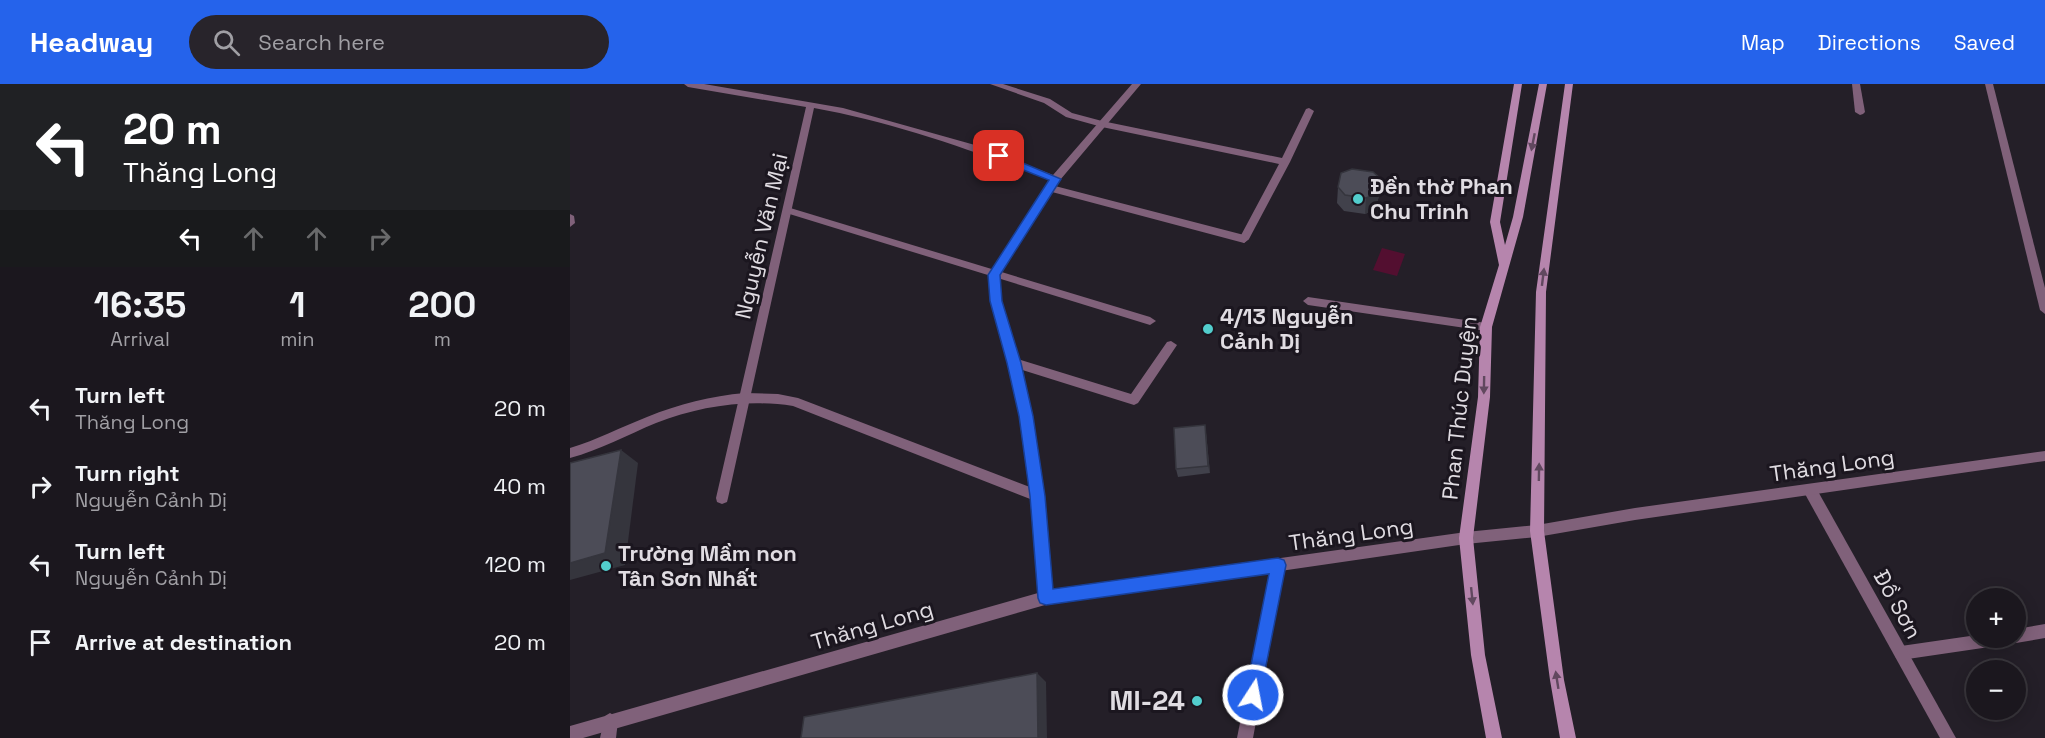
<!DOCTYPE html>
<html lang="en">
<head>
<meta charset="utf-8">
<style>
  :root { --surface:#1b171e; --page:#28242b; --text:#f1f3f6; --muted:#a09fa4; --line:#39363c; --accent:#2563eb }
  body { margin:0; font-family:"Space Grotesk",sans-serif; background:var(--page); color:var(--text); height:100vh; display:flex; flex-direction:column; font-size:22px; white-space:nowrap }
  * { box-sizing:border-box; margin:0 }
  p { font-size:20px; color:var(--muted) }
  .icon { flex:none; width:33px; height:33px; fill:none; stroke:currentColor; stroke-width:2; stroke-linecap:round; stroke-linejoin:round }
  .map { position:relative; flex:1; overflow:hidden }
  .sheet { display:flex; flex-direction:column; background:var(--surface); width:570px }
  .sheet>* { flex:none }
  .top-card { background:#202124; color:#fff; overflow:hidden }
  .fabs { position:absolute; left:1396px; top:504px; display:grid; gap:12px }
  .fabs a { display:grid; place-items:center; width:60px; height:60px; border-radius:50%; background:var(--surface); box-shadow:0 3px 15px #0003,0 0 0 2px var(--line); font-size:30px }
  .pin { position:absolute; display:grid; place-items:center; width:51px; height:51px; color:#fff; margin:-26px; border-radius:12px; box-shadow:0 3px 9px #0006 }
  .me { position:absolute; width:66px; margin:-33px; rotate:11deg; stroke-linejoin:round; filter:drop-shadow(0 0 4px #0008) }
  .turn { display:flex; align-items:center; gap:21px; height:126px; padding:0 24px; font-size:27px }
  .turn .icon { width:78px; height:78px; stroke-width:2.5 }
  .turn b { display:block; font-size:42px; line-height:51px }
  .lanes { display:flex; align-items:center; height:57px; padding:0 24px; background:#0003; justify-content:center; gap:30px; direction:ltr }
  .lanes .off { opacity:.35 }
  .eta { display:flex; justify-content:space-evenly; align-items:center; height:102px; text-align:center }
  .eta b { font-size:36px; font-weight:700; line-height:42px }
  ul { padding:0; list-style:none }
  li { display:flex; align-items:center; gap:18px; height:78px; padding:0 24px }
  li div { flex:1 }
  li b { display:block; font-size:22px }
  li em { font-style:normal }
  header { display:flex; align-items:center; gap:36px; box-sizing:border-box; height:84px; padding:0 30px; background:var(--accent); color:#fff }
  header strong { font-size:28px }
  nav { display:flex; gap:33px; margin-inline-start:auto; font-size:21px }
  .search { width:420px; height:54px; background:var(--page); display:flex; align-items:center; gap:15px; box-sizing:border-box; padding:0 21px; border-radius:33px; color:var(--muted); font-size:22px }
  main { display:flex; flex:1; min-height:0 }
  .map>svg:first-child { display:block }
  .green { fill:#530f30 }
  .lines { fill:none; stroke-linecap:round; stroke-linejoin:round }
  .service { fill:#80617a; fill-rule:evenodd }
  .minor { fill:#80617a; fill-rule:evenodd }
  .tertiary { fill:#80617a; fill-rule:evenodd }
  .secondary { fill:#b685ad; fill-rule:evenodd }
  .wall { fill:#41414b }
  .shaded-wall { fill:#35353d }
  .building { fill:#4c4c57; stroke:#35353d; stroke-width:1.5 }
  .oneway { fill:#61485f }
  .route { fill:#2563eb; stroke:#184099; stroke-width:1.5 }
  .poi-dot { fill:#52cdcd; stroke:#1b161f; stroke-width:2 }
  .labels { text-anchor:middle; stroke-width:6; stroke-linejoin:round; paint-order:stroke }
  .poi-label { font-size:22px; font-weight:bold; fill:#e0dce2; stroke:#1b161f; text-anchor:start }
  .street-label { font-size:22px; fill:#e0dce2; stroke:#1b161f }
  .near-poi-label { font-size:27px; font-weight:bold; fill:#e0dce2; stroke:#1b161f; text-anchor:end }
</style>
</head>
<body>
<header>
<strong>Headway</strong>
<div class="search"><svg class="icon" aria-label="search" viewBox="0 0 24 24"><circle cx="10" cy="10" r="6"/><path d="M15 15l6 6"/></svg>Search here</div>
<nav><a>Map</a><a>Directions</a><a>Saved</a></nav>
</header>
<main>
<section class="sheet">
<div class="top-card">
<div class="turn"><svg class="icon" aria-label="left" viewBox="0 0 24 24"><path d="M17 20v-9H6M10 6l-5 5 5 5"/></svg><div><b>20 m</b>Thăng Long</div></div>
<div class="lanes"><svg class="icon" aria-label="left" viewBox="0 0 24 24"><path d="M17 20v-9H6M10 6l-5 5 5 5"/></svg><svg class="icon off" aria-label="ahead" viewBox="0 0 24 24"><path d="M12 20V5M6 11l6-6 6 6"/></svg><svg class="icon off" aria-label="ahead" viewBox="0 0 24 24"><path d="M12 20V5M6 11l6-6 6 6"/></svg><svg class="icon off" aria-label="right" viewBox="0 0 24 24"><path d="M7 20v-9h11M14 6l5 5-5 5"/></svg></div>
</div>
<div class="eta">
<div><b>16:35</b><p>Arrival</p></div>
<div><b>1</b><p>min</p></div>
<div><b>200</b><p>m</p></div>
</div>
<ul>
<li><svg class="icon" aria-label="left" viewBox="0 0 24 24"><path d="M17 20v-9H6M10 6l-5 5 5 5"/></svg><div><b>Turn left</b><p>Thăng Long</p></div><em>20 m</em></li>
<li><svg class="icon" aria-label="right" viewBox="0 0 24 24"><path d="M7 20v-9h11M14 6l5 5-5 5"/></svg><div><b>Turn right</b><p>Nguyễn Cảnh Dị</p></div><em>40 m</em></li>
<li><svg class="icon" aria-label="left" viewBox="0 0 24 24"><path d="M17 20v-9H6M10 6l-5 5 5 5"/></svg><div><b>Turn left</b><p>Nguyễn Cảnh Dị</p></div><em>120 m</em></li>
<li><svg class="icon" aria-label="arrive" viewBox="0 0 24 24"><path d="M6 21V4h12l-3 4 3 4H6"/></svg><div><b>Arrive at destination</b></div><em>20 m</em></li>
</ul>
</section>
<div class="map">
<svg width="1475" height="654" viewBox="0 0 1475 654">
  <rect width="100%" height="100%" fill="#241f28"/>
  <!-- green -->
  <path class="green" d="M812 164 835 170 827 192 803 186Z"/>
  <g class="lines">
    <!-- service -->
    <g class="service">
      <path d="M420 0H433L480 15 502 29 532 37 712 74 736 25 739 24 744 27 720 78 679 155 674 159 669 155 709 80 532 43 496 33 474 19Z"/>
      <path d="M1282 0H1290L1295 28 1293 30 1290 31 1285 28Z"/>
      <path d="M1415 0H1423L1475 204V230L1470 226Z"/>
      <path d="M217 123 580 233 586 237 580 241 213 128V124Z"/>
      <path d="M738 213 916 239 922 243 916 247 738 221 733 217Z"/>
      <path d="M601 257 607 261 605 264 568 319 564 321 440 282 438 279 444 274 561 310 597 258Z"/>
      <path d="M175 309 208 310 228 314 473 408 474 412 473 416 468 418 223 322C177 315 130 322 86 339 57 351 30 366 0 374V364C27 356 51 343 77 333 109 320 141 312 175 309Z"/>
      <path d="M708 475 713 477 715 481 683 654H667L701 481 703 477Z"/>
      <path d="M1475 540V554L1446 559 1440 554 1438 559 1433 561 1331 576 1326 574 1324 569 1326 564 1331 562 1407 551V554H1446V545Z"/>
      <path d="M40 629 45 632 48 637 46 654H30L35 632Z"/>
    </g>
    <!-- minor -->
    <g class="minor">
      <path d="M114 0H134L273 24 412 63 483 91 562 0H571L485 102 674 151 679 155 674 159 482 108 429 191 431 217 450 279 462 332 474 412 482 514 480 519 475 521 470 519 468 514 462 412 450 332 438 279 421 217 419 191 479 96C405 67 323 38 244 24L158 414 157 418 152 420 147 418 146 414 236 23 118 3Z"/>
      <path d="M0 130 4 132 5 139 0 143Z"/>
      <path d="M1240 400 1245 402 1386 654H1370L1235 410 1234 406 1235 402Z"/>
    </g>
    <!-- tertiary -->
    <path class="tertiary" d="M1475 367V377L1065 436 967 453 896 460 475 521 13 654H0V642L475 507 896 448 967 441 1065 424Z"/>
    <!-- secondary -->
    <g class="secondary">
      <path d="M944 0H952L930 138 935 161 943 133 969 0H977L953 133 922 243 920 313 903 454 915 571 932 654H916L901 571 889 454 908 313 910 243 929 181 920 138Z"/>
      <path d="M995 0H1003L976 208 974 447 994 596 1006 654H990L980 596 960 447 966 208Z"/>
    </g>
  </g>
  <!-- wall -->
  <g class="wall">
    <path d="M811 95 809 111 806 125 795 130 774 127 767 119 768 103Z"/>
    <path d="M636 349 640 389 608 393 606 385Z"/>
  </g>
  <!-- shaded-wall -->
  <g class="shaded-wall">
    <path d="M811 95 809 111 806 125 795 130 796 114Z"/>
    <path d="M635 341 636 349 640 389 638 382Z"/>
    <path d="M51 366 68 379 55 481 0 496V479Z"/>
    <path d="M467 589 476 598 477 654H468Z"/>
  </g>
  <!-- building -->
  <g class="building">
    <path d="M782 85 803 88 811 95 808 109 796 114 775 111 768 103 771 89Z"/>
    <path d="M635 341 638 382 606 385 604 344Z"/>
    <path d="M51 366 35 469 0 479V379Z"/>
    <path d="M467 589 468 654H231L234 633Z"/>
  </g>
  <!-- one-way arrows -->
  <defs><path id="oneway-solid" d="M-6-.8H1V-3.2L6.5 0L1 3.2V.8H-6Z" transform="scale(1.5)"/></defs>
  <g class="oneway">
    <use href="#oneway-solid" transform="translate(963 58) rotate(101)"/>
    <use href="#oneway-solid" transform="translate(973 193) rotate(-83)"/>
    <use href="#oneway-solid" transform="translate(914 301) rotate(91)"/>
    <use href="#oneway-solid" transform="translate(969 388) rotate(-89)"/>
    <use href="#oneway-solid" transform="translate(902 512) rotate(84)"/>
    <use href="#oneway-solid" transform="translate(987 596) rotate(-99)"/>
  </g>
  <!-- route -->
  <path class="route" d="M429 69 491 95 430 191 432 217 451 279 463 332 475 412 483 505 708 474 714 476 716 481 689 617 683 619 677 617 675 611 699 490 476 521 470 519 468 514 460 412 449 332 437 279 420 217 418 191 479 96 425 75V70Z"/>
  <!-- markers -->
  <g class="poi-dot">
    <circle cx="788" cy="115" r="6"/>
    <circle cx="638" cy="245" r="6"/>
    <circle cx="36" cy="482" r="6"/>
    <circle cx="627" cy="617" r="6"/>
  </g>
  <g class="labels">
    <!-- poi labels -->
    <g class="poi-label">
      <text x="800" y="110">Đền thờ Phan<tspan x="800" dy="25">Chu Trinh</tspan></text>
      <text x="650" y="240">4/13 Nguyễn<tspan x="650" dy="25">Cảnh Dị</tspan></text>
      <text x="48" y="477">Trường Mầm non<tspan x="48" dy="25">Tân Sơn Nhất</tspan></text>
    </g>
    <!-- street labels -->
    <g class="street-label">
      <text transform="translate(191 152) rotate(-77)" y="8">Nguyễn Văn Mại</text>
      <text transform="translate(889 324) rotate(-84)" y="8">Phan Thúc Duyện</text>
      <text transform="translate(1262 381) rotate(-8)" y="8">Thăng Long</text>
      <text transform="translate(781 450) rotate(-8)" y="8">Thăng Long</text>
      <text transform="translate(1328 520) rotate(61)" y="8">Đồ Sơn</text>
      <text transform="translate(302 541) rotate(-16)" y="8">Thăng Long</text>
    </g>
    <!-- near-poi labels -->
    <g class="near-poi-label">
      <text x="615" y="626">MI-24</text>
    </g>
  </g>
</svg>
<div class="fabs">
<a>+</a>
<a>−</a>
</div>
<div class="pin" style="left:429px;top:72px;background:#d93025"><svg class="icon" aria-label="arrive" viewBox="0 0 24 24"><path d="M6 21V4h12l-3 4 3 4H6"/></svg></div>
<svg class="me" style="left:683px;top:611px" viewBox="-20 -20 40 40"><circle r="17" fill="#2563eb" stroke="#fff" stroke-width="3"/><path d="M0-11L8 9 0 5-8 9z" fill="#fff"/></svg>
</div>
</main>
</body>
</html>
